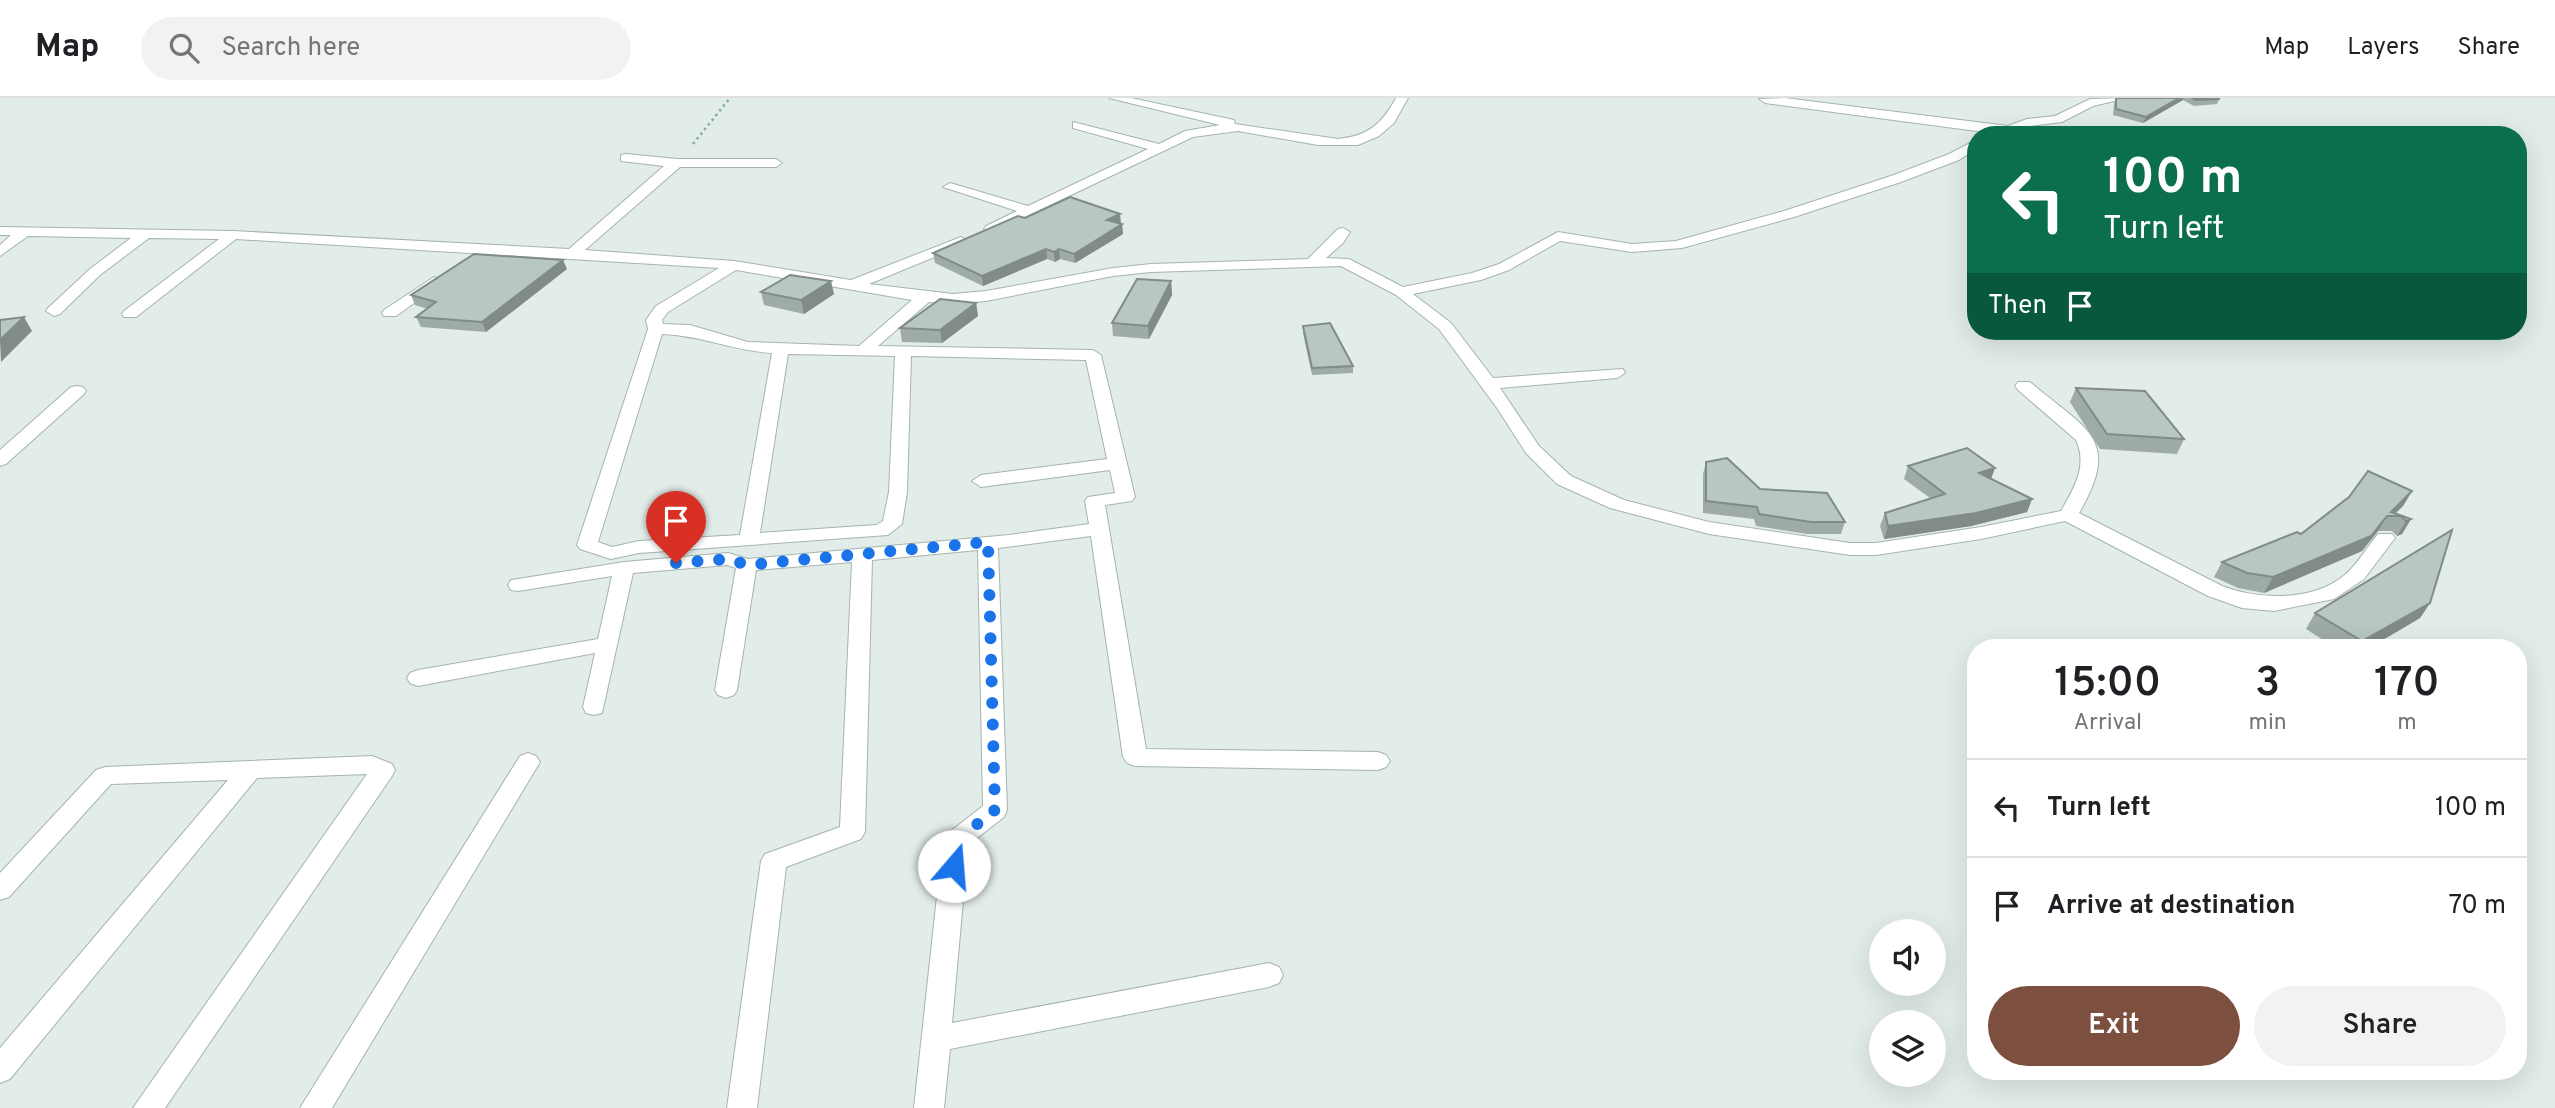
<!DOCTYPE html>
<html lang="en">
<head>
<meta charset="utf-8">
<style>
  :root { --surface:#fff; --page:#f2f2f2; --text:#202124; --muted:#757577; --line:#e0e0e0; --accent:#7c4f3f }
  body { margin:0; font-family:Overpass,sans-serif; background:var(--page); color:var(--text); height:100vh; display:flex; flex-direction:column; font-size:26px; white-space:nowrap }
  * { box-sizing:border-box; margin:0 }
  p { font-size:23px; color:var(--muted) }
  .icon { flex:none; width:38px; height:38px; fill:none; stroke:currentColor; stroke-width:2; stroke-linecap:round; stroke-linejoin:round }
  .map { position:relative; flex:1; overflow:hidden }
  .side { position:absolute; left:1967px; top:541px; width:560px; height:441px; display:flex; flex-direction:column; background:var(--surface); border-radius:28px; box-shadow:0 7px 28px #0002 }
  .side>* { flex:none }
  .banner { position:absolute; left:1967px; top:28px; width:560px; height:214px; border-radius:28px; box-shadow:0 7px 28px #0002; background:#0b6e4f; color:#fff; overflow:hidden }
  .controls { position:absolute; left:1869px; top:821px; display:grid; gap:14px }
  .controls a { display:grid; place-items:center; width:77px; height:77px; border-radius:50%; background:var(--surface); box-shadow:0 7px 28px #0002; font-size:35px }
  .pin { position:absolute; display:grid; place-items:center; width:60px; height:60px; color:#fff; margin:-72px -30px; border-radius:50% 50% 50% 0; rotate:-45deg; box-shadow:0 0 7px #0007 }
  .pin .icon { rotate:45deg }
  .me { position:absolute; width:77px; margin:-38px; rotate:18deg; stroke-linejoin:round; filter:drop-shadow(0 0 5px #0008) }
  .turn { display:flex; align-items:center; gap:24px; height:147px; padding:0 21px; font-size:32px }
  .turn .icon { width:91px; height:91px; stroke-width:2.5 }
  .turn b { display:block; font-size:49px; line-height:60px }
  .then { display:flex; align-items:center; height:66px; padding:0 21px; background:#0003; gap:14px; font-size:26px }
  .eta { display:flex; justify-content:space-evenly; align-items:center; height:119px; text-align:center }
  .eta b { font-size:42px; font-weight:600; line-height:49px }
  .button { display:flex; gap:14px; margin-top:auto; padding:14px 21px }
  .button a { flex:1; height:80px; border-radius:42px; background:var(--accent); color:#fff; font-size:28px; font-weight:600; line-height:80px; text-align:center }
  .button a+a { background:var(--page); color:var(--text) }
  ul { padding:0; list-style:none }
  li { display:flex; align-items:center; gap:21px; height:98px; padding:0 21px; border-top:2px solid var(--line) }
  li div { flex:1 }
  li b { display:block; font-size:26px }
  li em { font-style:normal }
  header { display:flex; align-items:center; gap:42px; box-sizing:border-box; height:98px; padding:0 35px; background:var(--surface); border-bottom:2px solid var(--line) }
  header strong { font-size:33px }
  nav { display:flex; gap:38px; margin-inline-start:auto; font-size:24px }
  .search { width:490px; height:63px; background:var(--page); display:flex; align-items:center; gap:18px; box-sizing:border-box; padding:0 24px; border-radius:38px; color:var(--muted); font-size:26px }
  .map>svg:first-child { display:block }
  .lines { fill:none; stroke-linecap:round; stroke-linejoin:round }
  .street-casing { stroke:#a5b4af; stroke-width:2 }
  .path { stroke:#84aea3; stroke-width:2.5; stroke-dasharray:2.5 3.5; stroke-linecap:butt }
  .street { fill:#fff; fill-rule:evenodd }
  .wall { fill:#9eaba6 }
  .shaded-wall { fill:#818b87 }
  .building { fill:#b8c7c1; stroke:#818b87; stroke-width:2 }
  .route { stroke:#1a73e8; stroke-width:12; stroke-dasharray:0 21.6 }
</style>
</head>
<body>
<header>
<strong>Map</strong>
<div class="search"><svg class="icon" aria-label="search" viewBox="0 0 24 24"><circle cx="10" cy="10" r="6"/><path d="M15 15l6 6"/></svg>Search here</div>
<nav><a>Map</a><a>Layers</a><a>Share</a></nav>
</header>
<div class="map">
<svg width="2555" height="1010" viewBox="0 0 2555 1010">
  <rect width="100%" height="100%" fill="#e2ece8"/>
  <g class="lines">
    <!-- street casing -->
    <g class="street-casing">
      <g id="street">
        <path d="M1109 0H1131L1234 22 1235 26 1338 41C1368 38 1382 26 1396 0H1408L1394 25 1379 38 1358 47H1318L1238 33 1193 39 991 135 984 131 986 128 1017 113 943 89 950 85 1028 108 1148 51 1073 30V24L1159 46 1185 33 1220 27Z"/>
        <path d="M1785 0 2008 28 2027 21 2055 18 2090 1 2127 0 2093 8 2062 24 2029 28 2007 37 1765 5 1759 1Z"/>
        <path d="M1976 42V51L1959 62 1901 84 1794 119 1682 150 1632 154 1560 143 1509 172 1481 182 1413 196 1451 225 1493 280 1623 271 1625 275 1617 280 1500 290 1539 348 1571 378 1624 402 1709 424 1850 445H1876L1981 429 2061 413C2074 390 2088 368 2076 342L2018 292 2015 288 2018 284H2030C2085 331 2123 340 2079 415L2222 488C2262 503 2320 504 2351 471 2361 460 2369 447 2378 436H2392L2395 440 2364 481 2334 501 2274 513 2242 510 2208 498 2065 423 1981 441 1876 457H1850L1709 436 1610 410 1557 386 1526 355 1497 310 1439 231 1396 197 1341 168 1151 174 1113 178 986 203 953 206 929 204 878 248 1093 252 1101 257 1135 399 1132 403 1105 407 1146 651 1378 654 1386 657 1390 663 1386 669 1378 672 1135 668 1127 665 1123 659 1091 438 998 450 1007 712 1004 719 968 747 952 925 1269 865 1279 869 1283 877 1279 885 1269 889 950 951 944 1010H914L943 743 947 736 983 708 978 452 872 462 865 734 861 741 786 769 757 1010H727L761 763 765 756 840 729 852 464 756 472 737 592 734 597 726 600 718 597 715 592 736 470 727 467 633 475 602 615 594 617 586 615 583 609 595 555 418 588 410 585 407 580 410 575 418 572 598 541 612 478 518 493 511 492 508 487 511 482 518 481 624 464 728 455 748 461 1009 437 1089 426 1085 403 1088 399 1115 395 1110 372 981 389 972 383 981 377 1107 361 1086 262 911 258 907 394 902 426 888 437 639 455 611 461 580 451 577 447 648 231 646 222 656 208 719 170 236 141 136 219H124L122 216 124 213 219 141 149 140 100 177 60 216 54 218 46 213 48 210 90 171 131 140 28 138 0 158V147L11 137H0V129L233 133 569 151 664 68 621 63V57L626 56 677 61H776L782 65 776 69H680L585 152 734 163 851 182 961 139 968 143 966 146 869 186 953 196 986 193 1113 170 1151 166 1308 161 1338 131 1343 130 1350 134 1343 145 1326 160 1349 161 1403 189 1472 175 1499 166 1558 134 1632 146 1676 143 1784 113 1891 78 1949 56ZM736 172 912 202 859 248 748 244 690 227 663 226 662 222 668 214ZM662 236C700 237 734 253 772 255L740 437 639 443 612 449 598 444ZM788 256 895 258 889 394 883 423 876 427 760 435Z"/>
        <path d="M434 179 439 181 442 184 439 187 396 218H384L382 215 384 212Z"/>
        <path d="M77 288 83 289 86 293 83 297 6 366 0 368V352L71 289Z"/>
        <path d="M528 655 536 658 540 664 332 1010H300L520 658Z"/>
        <path d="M372 658 392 666 395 672 392 678 165 1010H133L367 676 257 680 10 981 0 985V950L228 682 111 686 9 799 0 802V775L96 672 105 669Z"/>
      </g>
    </g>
    <!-- path -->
    <path class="path" d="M693 46 730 0"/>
    <!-- street -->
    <use href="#street" class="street"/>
  </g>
  <!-- wall -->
  <g class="wall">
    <path d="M2116 0H2219V1L2217 6 2194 8 2183 2 2143 25 2113 17 2114 6Z"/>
    <path d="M1121 125 1120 126H1122L1123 136 1075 165 1060 161 1055 164 1047 161 983 188 935 165 933 155Z"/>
    <path d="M567 171 486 234 421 229 416 219 428 211 415 207 411 197Z"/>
    <path d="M1171 183 1172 197 1149 241 1113 238 1112 225Z"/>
    <path d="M761 194 834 196 804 216 764 207Z"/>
    <path d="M976 205 978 218 942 245 902 244 900 230Z"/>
    <path d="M1303 228 1353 268V275L1312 277 1303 235Z"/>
    <path d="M2076 290 2184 341 2177 356 2100 351 2070 304Z"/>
    <path d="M1706 364 1760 391 1845 424 1841 436H1807L1756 428 1754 421 1703 415V376Z"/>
    <path d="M1908 368 1995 370 1991 381 2032 401 2027 414 1971 428 1884 441 1880 428 1885 415 1930 400 1904 381Z"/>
    <path d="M2412 393 2403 408 2395 416 2411 421 2402 436 2397 438 2392 433H2378L2362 453 2264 495 2238 490 2214 479 2222 464 2301 436Z"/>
    <path d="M2430 505 2420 520 2369 550H2336L2306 531 2315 515Z"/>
  </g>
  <!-- shaded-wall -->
  <g class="shaded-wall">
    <path d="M2179 0H2184L2183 2 2143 25 2146 19Z"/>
    <path d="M1120 116 1121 125 1108 132 1107 122Z"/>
    <path d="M1122 126 1123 136 1075 165 1074 156Z"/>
    <path d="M1046 151 1047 161 983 188 982 178Z"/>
    <path d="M1059 151 1060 161 1055 164 1054 154Z"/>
    <path d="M563 162 567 171 486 234 482 224Z"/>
    <path d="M831 183 834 196 804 216 801 202Z"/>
    <path d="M1171 183 1172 197 1149 241 1148 228Z"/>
    <path d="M976 205 978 218 942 245 940 232Z"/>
    <path d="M24 219 32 233 1 264 0 242Z"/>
    <path d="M1995 370 1990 383 1979 375Z"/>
    <path d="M2412 393 2403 408 2392 418 2391 414Z"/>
    <path d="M2032 401 2027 414 1971 428 1884 441 1888 428Z"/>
    <path d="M2387 418 2378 433 2362 453 2264 495 2273 479Z"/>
    <path d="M2411 421 2402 436 2397 438 2406 423Z"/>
    <path d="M2430 505 2420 520 2369 550H2358L2362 543Z"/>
  </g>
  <!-- building -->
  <g class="building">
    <path d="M2116 0H2179L2146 19 2116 11Z"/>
    <path d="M2192 0H2219V1L2196 2Z"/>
    <path d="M1070 99 1120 116 1107 122 1122 126 1074 156 1059 151 1054 154 1046 151 982 178 933 155 1018 118 1025 120Z"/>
    <path d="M474 156 563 162 482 224 416 219 436 204 411 197Z"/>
    <path d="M790 177 831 183 801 202 761 194Z"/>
    <path d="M1137 181 1171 183 1148 228 1112 225Z"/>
    <path d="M940 201 976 205 940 232 900 230Z"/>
    <path d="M24 219 0 242V222Z"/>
    <path d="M1330 225 1353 268 1312 270 1303 228Z"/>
    <path d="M2076 290 2145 293 2184 341 2107 336Z"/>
    <path d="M1967 350 1995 370 1979 375 2032 401 1976 415 1888 428 1885 415 1945 396 1908 368Z"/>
    <path d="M1727 360 1760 391 1827 395 1845 424H1811L1759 416 1757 409 1706 403V364Z"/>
    <path d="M2368 373 2412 393 2391 414 2411 421 2406 423 2401 418H2387L2371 438 2273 479 2247 475 2222 464 2297 434 2301 436 2349 399Z"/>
    <path d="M2452 432 2430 505 2362 543 2315 515Z"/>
  </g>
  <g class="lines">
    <!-- route -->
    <path class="route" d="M676 465 728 461 747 467 988 444 995 712 956 743 954 768"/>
  </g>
</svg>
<div class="controls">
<a><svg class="icon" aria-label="sound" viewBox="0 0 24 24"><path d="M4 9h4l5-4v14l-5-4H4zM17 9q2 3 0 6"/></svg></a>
<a><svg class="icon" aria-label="layers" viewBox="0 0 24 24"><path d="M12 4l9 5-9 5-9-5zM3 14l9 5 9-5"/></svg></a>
</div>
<div class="pin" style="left:676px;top:465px;background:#d93025"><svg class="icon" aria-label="arrive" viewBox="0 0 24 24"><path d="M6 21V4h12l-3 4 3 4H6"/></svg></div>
<svg class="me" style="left:954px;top:768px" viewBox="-20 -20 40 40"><circle r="19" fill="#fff"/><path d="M0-13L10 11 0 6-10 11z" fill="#1a73e8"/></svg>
<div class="banner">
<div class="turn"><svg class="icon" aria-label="left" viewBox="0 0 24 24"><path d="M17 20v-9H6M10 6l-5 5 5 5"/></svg><div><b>100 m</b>Turn left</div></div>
<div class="then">Then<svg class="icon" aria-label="arrive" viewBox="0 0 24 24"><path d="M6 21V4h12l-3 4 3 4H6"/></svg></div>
</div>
<section class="side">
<div class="eta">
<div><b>15:00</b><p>Arrival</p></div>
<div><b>3</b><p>min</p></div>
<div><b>170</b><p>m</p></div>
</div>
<ul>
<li><svg class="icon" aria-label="left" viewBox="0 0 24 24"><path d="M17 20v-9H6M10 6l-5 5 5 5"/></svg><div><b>Turn left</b></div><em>100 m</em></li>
<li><svg class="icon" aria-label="arrive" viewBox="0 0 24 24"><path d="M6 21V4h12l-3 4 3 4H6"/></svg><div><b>Arrive at destination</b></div><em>70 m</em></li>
</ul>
<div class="button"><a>Exit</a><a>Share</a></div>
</section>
</div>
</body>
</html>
